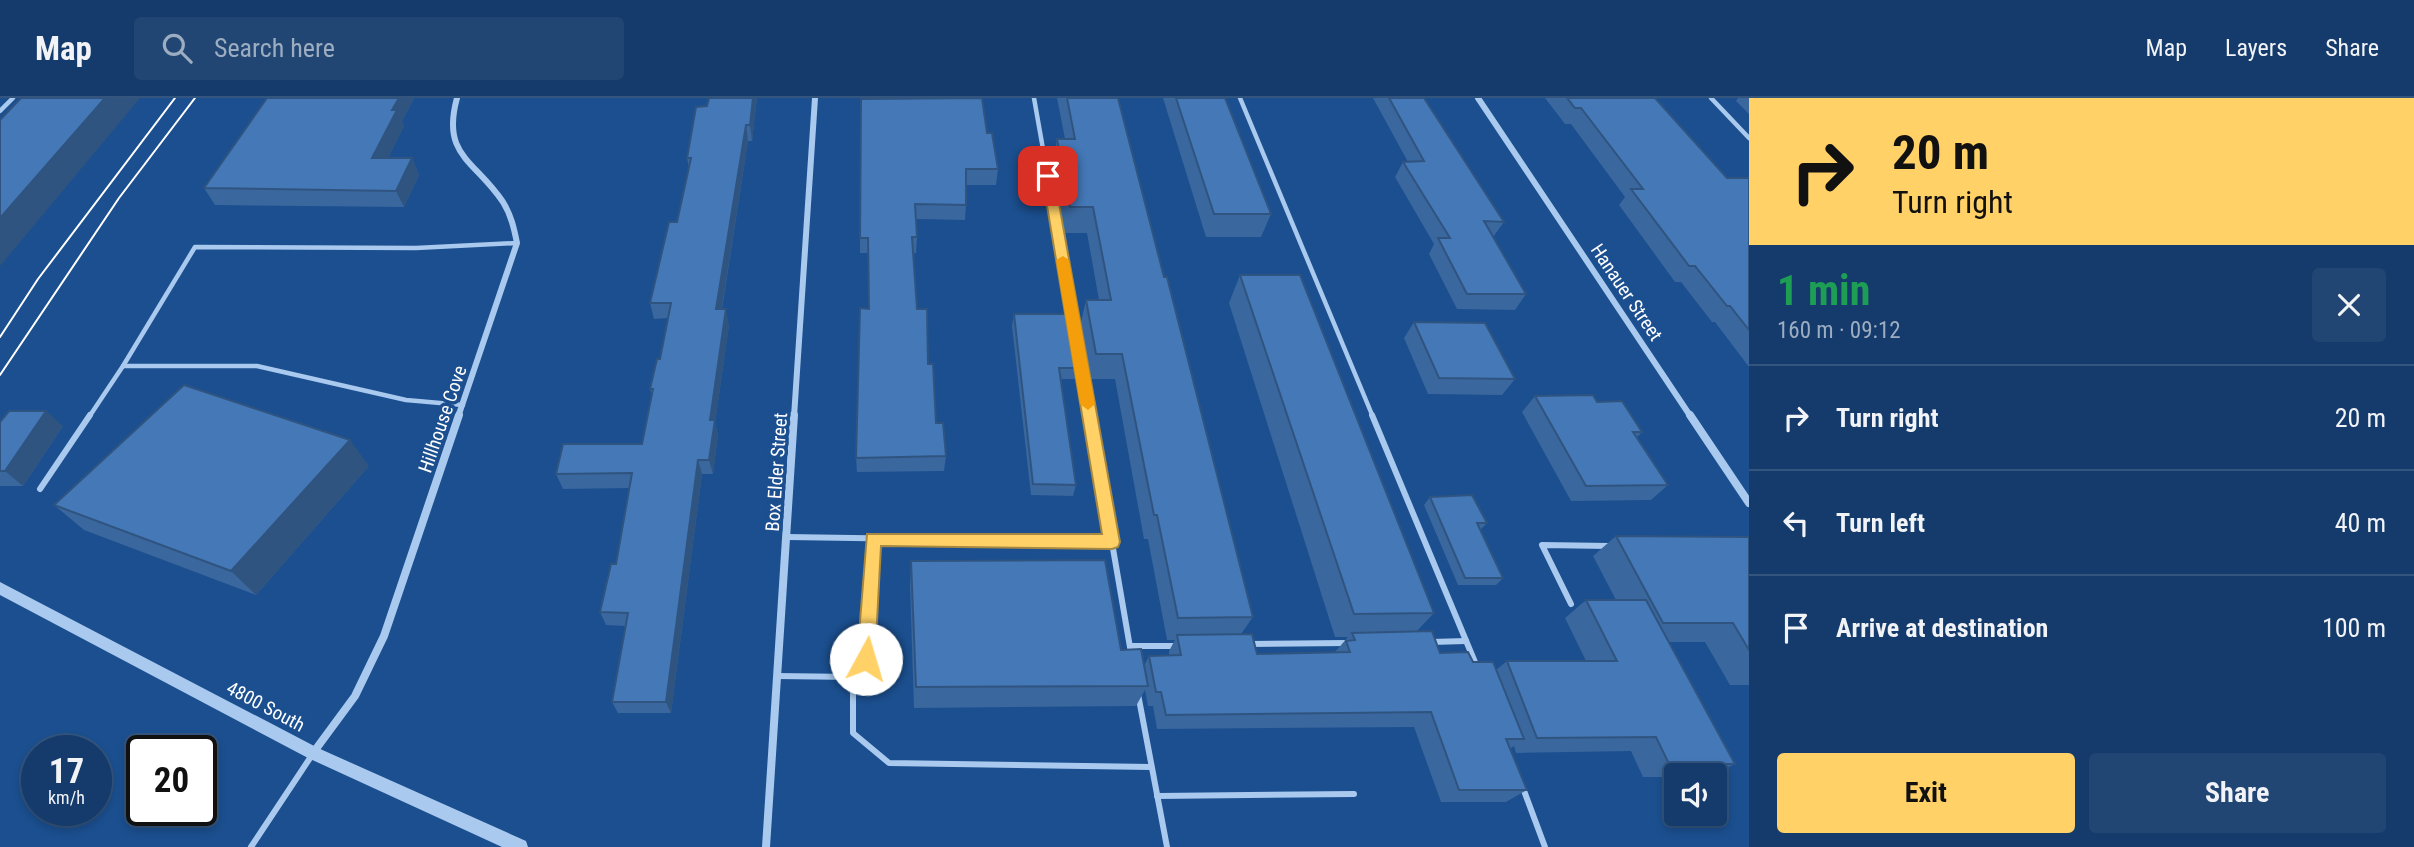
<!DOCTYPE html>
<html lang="en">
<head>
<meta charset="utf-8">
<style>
  :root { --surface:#143b6b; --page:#214673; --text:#f1f3f6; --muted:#9dadc1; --line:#33557e; --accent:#ffd166 }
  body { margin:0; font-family:"Roboto Condensed",sans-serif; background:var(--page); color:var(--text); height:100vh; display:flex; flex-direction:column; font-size:26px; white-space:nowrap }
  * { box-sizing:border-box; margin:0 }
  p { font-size:23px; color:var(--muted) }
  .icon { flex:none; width:38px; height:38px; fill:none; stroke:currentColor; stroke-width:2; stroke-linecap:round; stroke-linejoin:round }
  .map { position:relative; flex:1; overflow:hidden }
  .side { display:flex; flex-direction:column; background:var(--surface); width:665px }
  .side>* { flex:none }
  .top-card { background:#ffd166; color:#111; overflow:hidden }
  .tools { position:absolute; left:1664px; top:665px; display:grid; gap:14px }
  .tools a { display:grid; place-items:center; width:63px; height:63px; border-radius:7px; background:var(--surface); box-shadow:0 4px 10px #0003,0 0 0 2px var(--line); font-size:35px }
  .speed { position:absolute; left:21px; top:637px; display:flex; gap:14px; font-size:35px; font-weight:700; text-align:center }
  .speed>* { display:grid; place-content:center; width:91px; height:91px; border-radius:50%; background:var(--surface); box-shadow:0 4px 10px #0003,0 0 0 2px var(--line); line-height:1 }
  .speed small { font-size:18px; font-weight:400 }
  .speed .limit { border:4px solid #111; border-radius:10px; background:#fff; color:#111 }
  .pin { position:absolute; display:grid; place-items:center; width:60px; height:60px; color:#fff; margin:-30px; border-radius:14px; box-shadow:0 4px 10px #0006 }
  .me { position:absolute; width:77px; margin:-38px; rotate:6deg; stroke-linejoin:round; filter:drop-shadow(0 0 5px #0008) }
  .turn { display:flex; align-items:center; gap:24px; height:147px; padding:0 28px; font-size:32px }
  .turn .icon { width:91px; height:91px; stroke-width:2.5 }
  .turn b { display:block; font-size:49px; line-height:60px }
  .round { display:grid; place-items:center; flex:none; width:74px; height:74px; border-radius:7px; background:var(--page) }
  .summary { display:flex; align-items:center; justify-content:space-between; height:119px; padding:0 28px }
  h1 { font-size:42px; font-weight:700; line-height:52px; color:#1e9e55 }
  .button { display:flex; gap:14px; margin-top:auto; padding:14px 28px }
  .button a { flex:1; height:80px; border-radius:7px; background:var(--accent); color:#111; font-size:28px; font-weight:700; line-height:80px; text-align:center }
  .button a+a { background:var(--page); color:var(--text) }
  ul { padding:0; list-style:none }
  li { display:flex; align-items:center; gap:21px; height:105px; padding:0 28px; border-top:2px solid var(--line) }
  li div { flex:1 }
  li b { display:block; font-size:26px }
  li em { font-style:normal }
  header { display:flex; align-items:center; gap:42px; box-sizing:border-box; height:98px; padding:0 35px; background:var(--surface); border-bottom:2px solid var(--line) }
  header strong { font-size:33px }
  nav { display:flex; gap:38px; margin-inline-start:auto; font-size:24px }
  .search { width:490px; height:63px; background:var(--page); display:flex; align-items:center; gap:18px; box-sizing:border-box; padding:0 24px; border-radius:7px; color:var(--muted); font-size:26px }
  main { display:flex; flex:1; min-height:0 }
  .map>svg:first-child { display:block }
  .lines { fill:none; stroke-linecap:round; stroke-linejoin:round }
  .service-far1 { stroke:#a9c9ee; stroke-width:4.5 }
  .service { stroke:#a9c9ee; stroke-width:6 }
  .minor-far1 { stroke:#a9c9ee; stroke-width:6 }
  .minor { stroke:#a9c9ee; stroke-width:8 }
  .tertiary { fill:#a9c9ee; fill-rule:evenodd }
  .tram { stroke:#fff; stroke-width:2 }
  .wall { fill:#3a679d }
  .shaded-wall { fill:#305480 }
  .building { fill:#4478b7; stroke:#305480; stroke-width:2 }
  .route { fill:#ffd166; stroke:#a68842; stroke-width:2 }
  .slow { fill:#f59e0b }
  .labels { text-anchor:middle; stroke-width:7; stroke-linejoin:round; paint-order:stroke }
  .street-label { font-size:19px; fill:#fff; stroke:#1b4f8f }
</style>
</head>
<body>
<header>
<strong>Map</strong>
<div class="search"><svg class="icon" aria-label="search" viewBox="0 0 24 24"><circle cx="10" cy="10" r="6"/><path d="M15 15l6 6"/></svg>Search here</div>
<nav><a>Map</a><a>Layers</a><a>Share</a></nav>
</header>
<main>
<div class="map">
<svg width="1749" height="749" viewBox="0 0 1749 749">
  <rect width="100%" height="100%" fill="#1b4f8f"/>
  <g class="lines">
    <!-- service-far1 -->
    <g class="service-far1">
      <path d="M1034 0 1073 221"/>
      <path d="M1240 0 1373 319"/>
      <path d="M1711 0 1749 40"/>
      <path d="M0 13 13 0"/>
      <path d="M1081 265 1090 319"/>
      <path d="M123 268H257L406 302 463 307"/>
      <path d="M89 319 123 268 195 149 416 150 517 145"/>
    </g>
    <!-- service -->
    <g class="service">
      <path d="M1090 317 1131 555"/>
      <path d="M1372 317 1477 569"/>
      <path d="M40 391 90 317"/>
      <path d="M787 439 1112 444"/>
      <path d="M1571 506 1542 447 1609 448"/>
      <path d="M1431 544 1466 543"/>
      <path d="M1249 546 1347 545"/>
      <path d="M1130 548H1176"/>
      <path d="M777 578 853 579V635L889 665 1151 669"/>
      <path d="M853 579 866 561 869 549 873 441"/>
      <path d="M1138 596 1167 749"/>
      <path d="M1523 690 1545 749"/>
      <path d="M1157 698 1354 696"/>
      <path d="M251 749 312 657"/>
    </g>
    <!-- minor-far1 -->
    <g class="minor-far1">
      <path d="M457 0C441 58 475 62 503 104 511 117 514 130 517 145L458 319"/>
      <path d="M1478 0 1691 319"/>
      <path d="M794 319 815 0"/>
    </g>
    <!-- minor -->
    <g class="minor">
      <path d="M1690 317 1749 405"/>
      <path d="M313 655 355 598 384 538 459 317"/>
      <path d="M766 749 794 317"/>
    </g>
    <!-- tertiary -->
    <path class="tertiary" d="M0 484 318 650 526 743 528 749H502L308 660 0 497Z"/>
    <!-- tram -->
    <g class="tram">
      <path d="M0 239 38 181 175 0"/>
      <path d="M0 277 119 100 195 0"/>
    </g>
  </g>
  <!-- wall -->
  <g class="wall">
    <path d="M267 0H414L402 23 404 28 388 60H412L419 77 404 109 215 107 204 90Z"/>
    <path d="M757 0 752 43H748L722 211 729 227 715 325 718 337 713 376H702L671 615H618L612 604 626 528 606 527 600 514 616 466 630 390 563 391 556 376 642 346 652 297 650 291 660 261 668 220 654 221 650 205 677 124 689 71 687 60 707 8Z"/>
    <path d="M1057 0H1118L1253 519 1241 536 1257 556 1335 554 1348 539H1335L1229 205 1240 177 1434 515 1416 534 1440 555 1496 572 1507 563H1586L1565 520 1586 502H1616L1593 458 1616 438 1749 439V587H1730L1705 544H1668L1735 666 1712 677H1676V679H1643L1631 653 1516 655 1514 648 1510 651 1527 692 1506 704H1441L1414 629 1157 631 1153 608H1148L1145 592 1136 608 914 610 910 487 911 463 1121 552 1144 568 1149 558 1169 557V553L1175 542H1167L1148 441H1144L1115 281H1089L1080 228 1086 202H1099L1087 135H1065L1053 67 1057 41H1065Z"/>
    <path d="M1163 0H1225L1271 116 1261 139H1206Z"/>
    <path d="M1373 0H1424L1504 124 1493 139 1526 196 1515 212 1457 211 1429 156 1434 146 1395 79 1403 64H1408Z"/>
    <path d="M1545 0H1655L1727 80H1749V269L1715 224H1712L1681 184H1675L1619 107 1625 99 1571 26H1565Z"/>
    <path d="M1738 0H1749V16L1736 3Z"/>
    <path d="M987 35 998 71 996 87H966V107L965 122 916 121 917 139 916 155H913L917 211 928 266 936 325 946 358 944 373 857 374 856 360 869 211 868 155H860V140Z"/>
    <path d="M1014 216 1082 270 1079 281H1061L1076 387 1073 398 1031 397 1012 228Z"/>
    <path d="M1414 224 1515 281 1502 297 1428 296 1404 240Z"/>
    <path d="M1535 298 1597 304 1642 334 1637 339 1668 387 1651 402 1571 403 1522 314Z"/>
    <path d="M0 324 63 328 23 388H0Z"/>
    <path d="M369 368 256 497 84 432 54 407Z"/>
    <path d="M1430 399 1487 425 1480 432 1503 480 1496 487H1458L1424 407Z"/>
  </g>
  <!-- shaded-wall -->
  <g class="shaded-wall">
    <path d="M105 0H140L0 168V120Z"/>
    <path d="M399 0H414L402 23 404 28 380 77 372 60 392 12Z"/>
    <path d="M753 0H757L752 43 750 27Z"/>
    <path d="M746 27 748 43 719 227 716 211Z"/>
    <path d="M412 60 419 77 404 109 396 93Z"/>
    <path d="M726 211 729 227 715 325 718 337 713 376 709 362 710 322Z"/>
    <path d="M46 313 63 328 23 388 5 373Z"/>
    <path d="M350 342 369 368 256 497 231 473Z"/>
    <path d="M698 362 702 376 671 615 666 604Z"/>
  </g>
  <!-- building -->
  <g class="building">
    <path d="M21 0H105L0 120V22Z"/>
    <path d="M267 0H399L392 12H397L372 60H412L396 93 204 90Z"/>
    <path d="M709 0H753L750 27H746L716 211H726L710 322H715L709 362H698L666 604H612L628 515 600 514 611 466H616L632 375 556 376 563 346H642L653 291H650L657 261H660L671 205H650L669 124H677L691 60H687L696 9 707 8Z"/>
    <path d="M982 0 987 35H992L998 71H966V107L915 106 917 139H912L917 211H927L928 266H933L936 325H943L946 358 856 360 860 210 869 211 868 140H860L861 1Z"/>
    <path d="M1067 0H1118L1164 179H1167L1253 519 1178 520 1157 417H1154L1122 256H1096L1086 202H1111L1093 109H1070L1057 41H1075Z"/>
    <path d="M1176 0H1225L1271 116H1214Z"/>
    <path d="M1389 0H1424L1504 124 1484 123 1526 196H1467L1438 140H1450L1403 64 1424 63Z"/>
    <path d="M1567 0H1655L1727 80H1749V232L1730 208H1727L1695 168H1689L1631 91H1643L1581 10H1575Z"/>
    <path d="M1240 177H1300L1434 515 1354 516Z"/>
    <path d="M1014 216H1073L1082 270H1059L1076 387 1033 386Z"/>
    <path d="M1414 224 1485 225 1515 281 1439 280Z"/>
    <path d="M184 287 350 342 231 473 54 407Z"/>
    <path d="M1593 297 1597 304 1622 303 1642 334H1633L1668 387 1586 388 1535 298Z"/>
    <path d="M9 313H46L5 373H0V324Z"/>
    <path d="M1472 397 1487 425H1477L1503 480H1465L1430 399Z"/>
    <path d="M1616 438 1749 439V552L1733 525H1663Z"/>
    <path d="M1105 462 1121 552 1141 551 1148 588 916 589 911 463Z"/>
    <path d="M1586 502H1646L1735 666H1669L1656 639 1537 640 1507 563H1617Z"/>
    <path d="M1432 533 1440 555 1468 554 1473 564H1493L1524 641H1506L1527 692H1459L1431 614 1166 617 1161 594H1156L1149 558 1181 557 1177 537 1252 536 1257 556 1350 554 1346 543 1355 542 1352 535Z"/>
  </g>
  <!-- route -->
  <path class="route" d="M1048 74 1054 78 1120 444 1118 449 1112 451 881 448 875 561 873 567 866 569 860 567 857 561 867 436H1102L1042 78Z"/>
  <!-- slow -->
  <path class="slow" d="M1063 158 1069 162 1095 306 1088 312 1080 306 1056 162Z"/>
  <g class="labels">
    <!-- street labels -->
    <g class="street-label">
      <text transform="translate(1627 194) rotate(56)" y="7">Hanauer Street</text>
      <text transform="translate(442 321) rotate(-71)" y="7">Hillhouse Cove</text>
      <text transform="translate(776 374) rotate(-86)" y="7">Box Elder Street</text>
      <text transform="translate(266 608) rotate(28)" y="7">4800 South</text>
    </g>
  </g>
</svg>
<div class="tools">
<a><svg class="icon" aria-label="sound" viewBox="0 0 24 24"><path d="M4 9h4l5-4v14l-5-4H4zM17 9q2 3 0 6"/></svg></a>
</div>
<div class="speed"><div>17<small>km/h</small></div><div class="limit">20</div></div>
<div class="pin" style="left:1048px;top:78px;background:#d93025"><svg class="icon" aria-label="arrive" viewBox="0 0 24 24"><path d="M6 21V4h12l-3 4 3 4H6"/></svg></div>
<svg class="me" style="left:866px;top:561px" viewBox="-20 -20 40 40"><circle r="19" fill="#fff"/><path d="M0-13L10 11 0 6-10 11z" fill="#ffd166"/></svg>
</div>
<section class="side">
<div class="top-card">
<div class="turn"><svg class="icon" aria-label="right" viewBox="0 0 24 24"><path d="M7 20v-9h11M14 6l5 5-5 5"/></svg><div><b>20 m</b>Turn right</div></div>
</div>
<div class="summary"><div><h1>1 min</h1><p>160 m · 09:12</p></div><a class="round"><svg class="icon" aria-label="close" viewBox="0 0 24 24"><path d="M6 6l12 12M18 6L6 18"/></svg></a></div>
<ul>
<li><svg class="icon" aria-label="right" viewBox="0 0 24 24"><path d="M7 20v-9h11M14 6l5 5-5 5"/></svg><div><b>Turn right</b></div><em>20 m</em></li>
<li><svg class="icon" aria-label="left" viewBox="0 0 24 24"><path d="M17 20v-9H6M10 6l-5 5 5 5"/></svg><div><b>Turn left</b></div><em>40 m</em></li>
<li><svg class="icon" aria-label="arrive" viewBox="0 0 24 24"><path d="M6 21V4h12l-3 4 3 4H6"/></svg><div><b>Arrive at destination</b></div><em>100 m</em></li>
</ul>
<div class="button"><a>Exit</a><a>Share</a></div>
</section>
</main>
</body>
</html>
